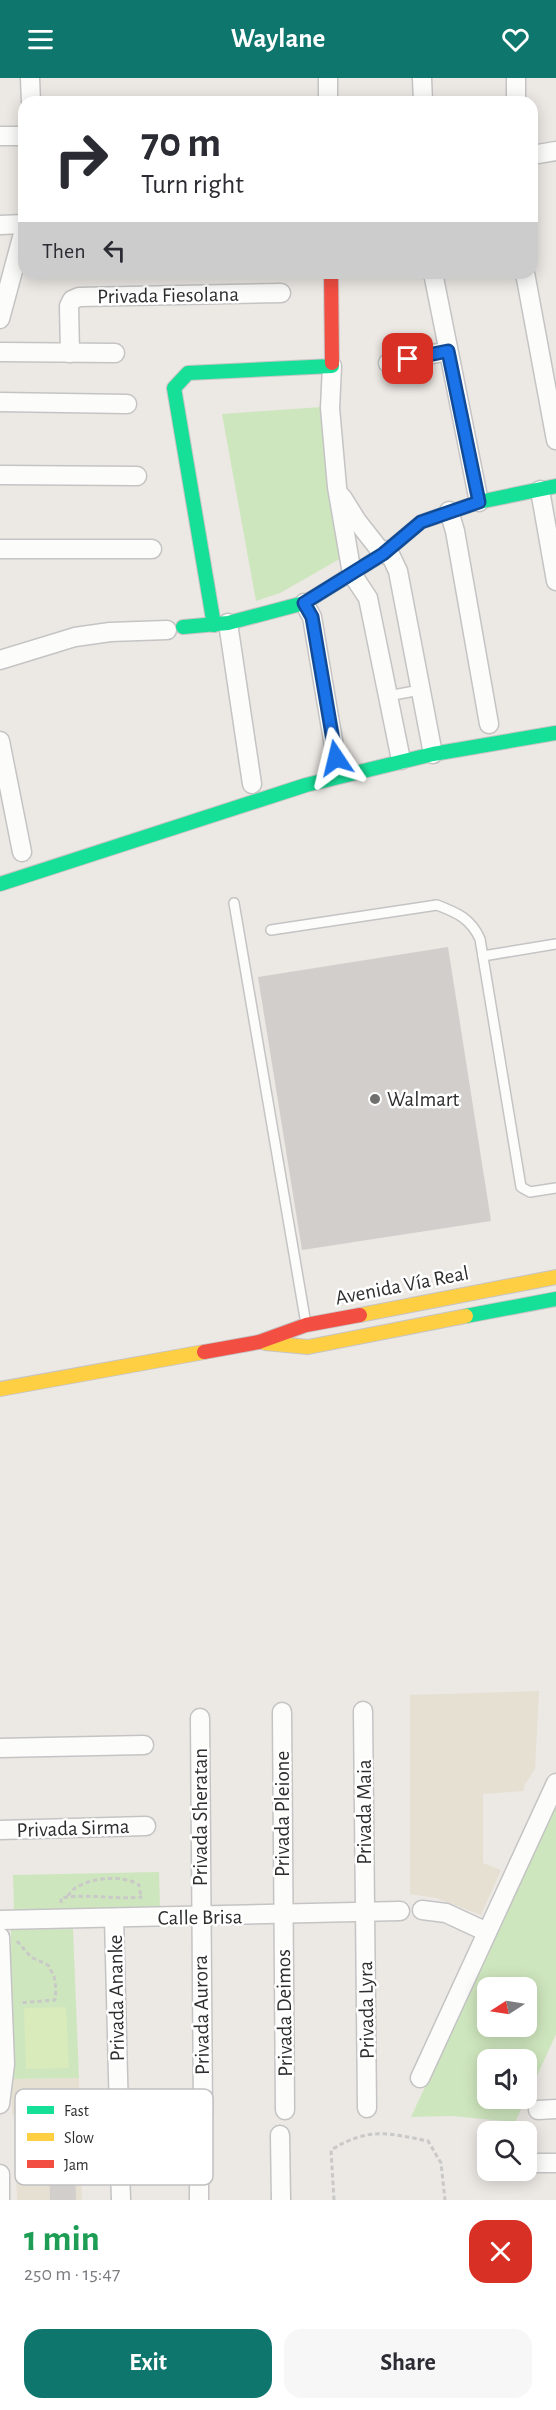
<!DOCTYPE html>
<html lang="en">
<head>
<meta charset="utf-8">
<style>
  :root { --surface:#fff; --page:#f7f7f7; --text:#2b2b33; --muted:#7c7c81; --accent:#0f766e }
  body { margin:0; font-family:"Alegreya Sans",sans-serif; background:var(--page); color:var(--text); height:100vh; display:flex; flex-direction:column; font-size:22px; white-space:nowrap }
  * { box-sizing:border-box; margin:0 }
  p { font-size:20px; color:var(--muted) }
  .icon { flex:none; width:33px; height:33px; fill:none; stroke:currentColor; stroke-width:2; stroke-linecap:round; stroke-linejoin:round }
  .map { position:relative; height:2122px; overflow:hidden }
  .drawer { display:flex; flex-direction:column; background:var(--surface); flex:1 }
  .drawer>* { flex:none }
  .top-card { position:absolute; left:18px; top:18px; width:520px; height:183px; border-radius:18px; box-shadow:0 3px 15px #0003; background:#fff; color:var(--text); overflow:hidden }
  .needle { width:39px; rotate:258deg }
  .tools { position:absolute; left:477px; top:1899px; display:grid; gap:12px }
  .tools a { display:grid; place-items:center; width:60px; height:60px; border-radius:12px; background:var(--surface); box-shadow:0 3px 15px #0003; font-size:30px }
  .pin { position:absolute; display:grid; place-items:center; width:51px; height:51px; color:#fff; margin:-26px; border-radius:12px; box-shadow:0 3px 9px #0006 }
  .me { position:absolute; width:66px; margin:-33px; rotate:350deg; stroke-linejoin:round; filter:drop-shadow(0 0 4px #0008) }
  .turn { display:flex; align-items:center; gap:21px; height:126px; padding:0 24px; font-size:27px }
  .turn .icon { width:78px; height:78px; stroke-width:2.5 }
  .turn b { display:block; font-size:42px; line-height:51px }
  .then { display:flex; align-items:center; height:57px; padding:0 24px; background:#0003; gap:12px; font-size:22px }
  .round { display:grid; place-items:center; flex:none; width:63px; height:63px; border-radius:18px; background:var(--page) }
  .headline { display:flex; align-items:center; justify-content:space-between; height:102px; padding:0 24px }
  h1 { font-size:36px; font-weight:700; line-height:45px; color:#1e9e55 }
  .action { display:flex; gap:12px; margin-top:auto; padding:12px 24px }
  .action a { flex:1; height:69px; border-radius:18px; background:var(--accent); color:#fff; font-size:24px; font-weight:700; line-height:69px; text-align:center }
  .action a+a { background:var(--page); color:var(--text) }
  header { display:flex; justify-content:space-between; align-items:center; height:78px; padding:0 24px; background:var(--accent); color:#fff; font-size:27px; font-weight:700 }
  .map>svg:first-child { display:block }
  .education { fill:#e6e0d3 }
  .green { fill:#cee6be; fill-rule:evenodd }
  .pitch { fill:#d9eabb }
  .building { fill:#d1cecb }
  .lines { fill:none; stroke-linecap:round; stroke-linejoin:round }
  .lane-casing { stroke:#c5c4c5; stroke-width:12 }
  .street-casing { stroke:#c5c4c5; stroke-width:21 }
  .fast-casing { stroke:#c5c4c5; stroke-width:16 }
  .slow-casing { stroke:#c5c4c5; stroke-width:16 }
  .jam-casing { stroke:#c5c4c5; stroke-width:16 }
  .path { stroke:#c9c9c8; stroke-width:3; stroke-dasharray:4.5 3; stroke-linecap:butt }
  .lane { stroke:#fcfcfb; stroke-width:9 }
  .street { stroke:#fcfcfb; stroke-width:18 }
  .fast { stroke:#16e098; stroke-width:14 }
  .slow { stroke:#ffcf43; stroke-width:14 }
  .jam { stroke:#f24e42; stroke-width:14 }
  .route-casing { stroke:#114b97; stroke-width:15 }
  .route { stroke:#1a73e8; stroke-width:10 }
  .poi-dot { fill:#706f6e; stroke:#fff; stroke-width:2 }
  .labels { text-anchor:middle; stroke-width:5; stroke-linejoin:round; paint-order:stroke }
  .street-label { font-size:21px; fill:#2e2e2e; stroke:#fff }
  .poi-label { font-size:21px; fill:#2e2e2e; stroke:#fff; text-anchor:start }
  .key { fill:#fff; stroke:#c0c0c0; stroke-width:1.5 }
  .key-label { font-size:16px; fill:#2e2e2e }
</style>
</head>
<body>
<header><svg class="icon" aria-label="menu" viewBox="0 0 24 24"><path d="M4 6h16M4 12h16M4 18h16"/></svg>Waylane<svg class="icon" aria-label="heart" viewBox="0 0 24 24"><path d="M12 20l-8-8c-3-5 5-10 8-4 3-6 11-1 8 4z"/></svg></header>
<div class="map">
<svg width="556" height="2122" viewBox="0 0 556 2122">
  <rect width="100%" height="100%" fill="#ece8e4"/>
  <!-- education -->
  <g class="education">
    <path d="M539 1613 535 1691 524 1708V1713L483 1716V1785L501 1792 481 1837 436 1820 410 1816V1617Z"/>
    <path d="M79 2000 82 2122H17L16 2093 23 2092 22 2037H12L11 2001Z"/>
  </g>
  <!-- green -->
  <g class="green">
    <path d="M321 329 323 362 345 478 280 515 256 523 222 336Z"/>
    <path d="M556 1726V1956L527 2020 526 1982H488V2020L526 2021 515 2044 452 2038 411 2039ZM488 1910H526V1948H488Z"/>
    <path d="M159 1794 160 1829 14 1832 13 1797Z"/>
    <path d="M73 1851 79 2000 11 2001V1852Z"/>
  </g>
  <!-- pitch -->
  <path class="pitch" d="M66 1929 69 1990 26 1991 24 1930Z"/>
  <!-- building -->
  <g class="building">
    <path d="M448 869 491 1143 302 1172 258 899Z"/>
    <path d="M47 2011H73L76 2122H50Z"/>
  </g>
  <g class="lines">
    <!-- lane casing -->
    <g class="lane-casing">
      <g id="lane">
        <path d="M388 618 420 612"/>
        <path d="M234 825 306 1246"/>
        <path d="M271 852 437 827C458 835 471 841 480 861L521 1109 530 1114 556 1110"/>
        <path d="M483 878 556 866"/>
      </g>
    </g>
    <!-- street casing -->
    <g class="street-casing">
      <g id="street">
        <path d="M30 0 31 24"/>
        <path d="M328 0V24"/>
        <path d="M422 0 423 24"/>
        <path d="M516 0V24"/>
        <path d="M0 58H24"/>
        <path d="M532 77 556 73"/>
        <path d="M0 147 24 146"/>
        <path d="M433 195 479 424"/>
        <path d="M525 195 556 362"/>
        <path d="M0 241 24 152"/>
        <path d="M0 274 115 275"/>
        <path d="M70 275 69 228 72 222 79 219 281 215"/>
        <path d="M388 285 448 273"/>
        <path d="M332 288 330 330 337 409 352 496 368 520 401 682"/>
        <path d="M0 324 127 326"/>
        <path d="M0 397 137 398"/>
        <path d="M540 412 556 503"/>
        <path d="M342 419 357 443 383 476"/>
        <path d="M449 433 455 453 489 646"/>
        <path d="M0 471H152"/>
        <path d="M388 472 398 493 433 676"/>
        <path d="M304 525 312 539 336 680"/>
        <path d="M228 545 252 706"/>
        <path d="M0 582 75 559 110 554 167 552"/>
        <path d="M0 663 22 774"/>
        <path d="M363 1633 367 2030"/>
        <path d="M282 1634 285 2032"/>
        <path d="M200 1640 203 2036"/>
        <path d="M0 1670 144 1667"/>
        <path d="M0 1752 146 1748"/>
        <path d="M422 1832 446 1835 487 1854"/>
        <path d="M114 1840 119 2037"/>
        <path d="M0 1842 400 1833"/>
        <path d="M0 1859 5 1986 0 2026"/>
        <path d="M420 2000 556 1705"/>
        <path d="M538 2032 556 2031"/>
        <path d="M280 2057 281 2122"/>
        <path d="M119 2061 121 2122"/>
        <path d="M537 2085H556"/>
        <path d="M0 2096V2122"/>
        <path d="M199 2122V2065"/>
      </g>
    </g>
    <!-- fast casing -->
    <g class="fast-casing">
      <g id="fast">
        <path d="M214 547 174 310 188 295 332 288V285"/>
        <path d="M183 549 228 545 304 525 383 476 421 444 479 424 556 408"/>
        <path d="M0 806 306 707 433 676 556 655"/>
        <path d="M466 1238 556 1221"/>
      </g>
    </g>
    <!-- slow casing -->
    <g class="slow-casing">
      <g id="slow">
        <path d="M360 1237 556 1199"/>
        <path d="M265 1265 308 1269 466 1238"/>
        <path d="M0 1311 204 1274"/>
      </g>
    </g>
    <!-- jam casing -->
    <g class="jam-casing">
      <g id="jam">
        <path d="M331 195 332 285"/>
        <path d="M204 1274 259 1264 306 1247 360 1237"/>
      </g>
    </g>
    <!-- path -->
    <g class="path">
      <path d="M68 1818C77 1800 123 1795 139 1807L141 1819"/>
      <path d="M61 1825V1820C88 1815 113 1822 141 1819V1823"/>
      <path d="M17 1863 31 1879 48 1887 54 1898 56 1911 55 1922 19 1925"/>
      <path d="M334 2122 331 2072C368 2049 388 2055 428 2063L441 2085 445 2122"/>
    </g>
    <!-- lane -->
    <use href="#lane" class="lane"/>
    <!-- street -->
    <use href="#street" class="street"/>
    <!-- fast -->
    <use href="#fast" class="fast"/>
    <!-- slow -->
    <use href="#slow" class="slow"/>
    <!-- jam -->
    <use href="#jam" class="jam"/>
  </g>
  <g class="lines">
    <!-- route casing -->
    <g class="route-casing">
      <path id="route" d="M336 680 312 539 304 525 383 476 421 444 479 424 448 273 408 281"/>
    </g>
    <!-- route -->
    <use href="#route" class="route"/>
  </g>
  <!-- markers -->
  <circle class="poi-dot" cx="375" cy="1021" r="6"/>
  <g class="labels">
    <!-- street labels -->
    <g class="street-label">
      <text transform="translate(168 217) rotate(-1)" y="7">Privada Fiesolana</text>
      <text transform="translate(402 1207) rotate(-11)" y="7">Avenida Vía Real</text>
      <text transform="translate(364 1734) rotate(-90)" y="7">Privada Maia</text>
      <text transform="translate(282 1736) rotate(-90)" y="7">Privada Pleione</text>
      <text transform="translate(200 1739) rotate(-90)" y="7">Privada Sheratan</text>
      <text transform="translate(73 1750) rotate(-2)" y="7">Privada Sirma</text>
      <text transform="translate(200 1839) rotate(-1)" y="7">Calle Brisa</text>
      <text transform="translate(116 1920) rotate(-91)" y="7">Privada Ananke</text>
      <text transform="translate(366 1932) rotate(-91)" y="7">Privada Lyra</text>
      <text transform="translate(284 1935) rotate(-91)" y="7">Privada Deimos</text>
      <text transform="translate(201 1937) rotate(-91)" y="7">Privada Aurora</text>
    </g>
    <!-- poi labels -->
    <g class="poi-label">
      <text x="387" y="1028">Walmart</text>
    </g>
  </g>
  <!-- legend -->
  <rect x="15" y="2011" width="198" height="96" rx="9" class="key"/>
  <rect x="27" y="2028" width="27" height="8" fill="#16e098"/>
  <rect x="27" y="2055" width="27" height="8" fill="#ffcf43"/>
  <rect x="27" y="2082" width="27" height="8" fill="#f24e42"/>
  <g class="key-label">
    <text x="64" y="2038">Fast</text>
    <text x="64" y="2065">Slow</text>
    <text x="64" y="2092">Jam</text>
  </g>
</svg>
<div class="tools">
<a><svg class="needle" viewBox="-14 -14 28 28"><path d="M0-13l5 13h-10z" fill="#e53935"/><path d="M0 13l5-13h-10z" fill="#7c7c81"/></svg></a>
<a><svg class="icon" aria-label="sound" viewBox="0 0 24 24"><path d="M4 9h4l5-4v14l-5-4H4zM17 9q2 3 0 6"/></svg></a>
<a><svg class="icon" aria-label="search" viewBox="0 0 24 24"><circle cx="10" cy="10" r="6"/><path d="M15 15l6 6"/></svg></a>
</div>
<div class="pin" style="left:408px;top:281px;background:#d93025"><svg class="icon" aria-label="arrive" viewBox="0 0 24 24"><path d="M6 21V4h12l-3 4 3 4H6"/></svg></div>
<svg class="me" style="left:336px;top:680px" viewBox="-20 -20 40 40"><path d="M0-17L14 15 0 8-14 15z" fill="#1a73e8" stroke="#fff" stroke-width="4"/></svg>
<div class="top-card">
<div class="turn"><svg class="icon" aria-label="right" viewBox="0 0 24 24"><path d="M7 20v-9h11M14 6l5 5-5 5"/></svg><div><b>70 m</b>Turn right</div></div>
<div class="then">Then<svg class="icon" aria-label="left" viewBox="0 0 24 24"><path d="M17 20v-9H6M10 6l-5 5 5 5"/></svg></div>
</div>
</div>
<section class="drawer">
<div class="headline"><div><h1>1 min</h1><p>250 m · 15:47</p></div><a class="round" style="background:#d93025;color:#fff"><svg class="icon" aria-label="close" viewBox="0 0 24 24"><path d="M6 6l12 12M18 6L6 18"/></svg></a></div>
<div class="action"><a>Exit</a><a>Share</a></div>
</section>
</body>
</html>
